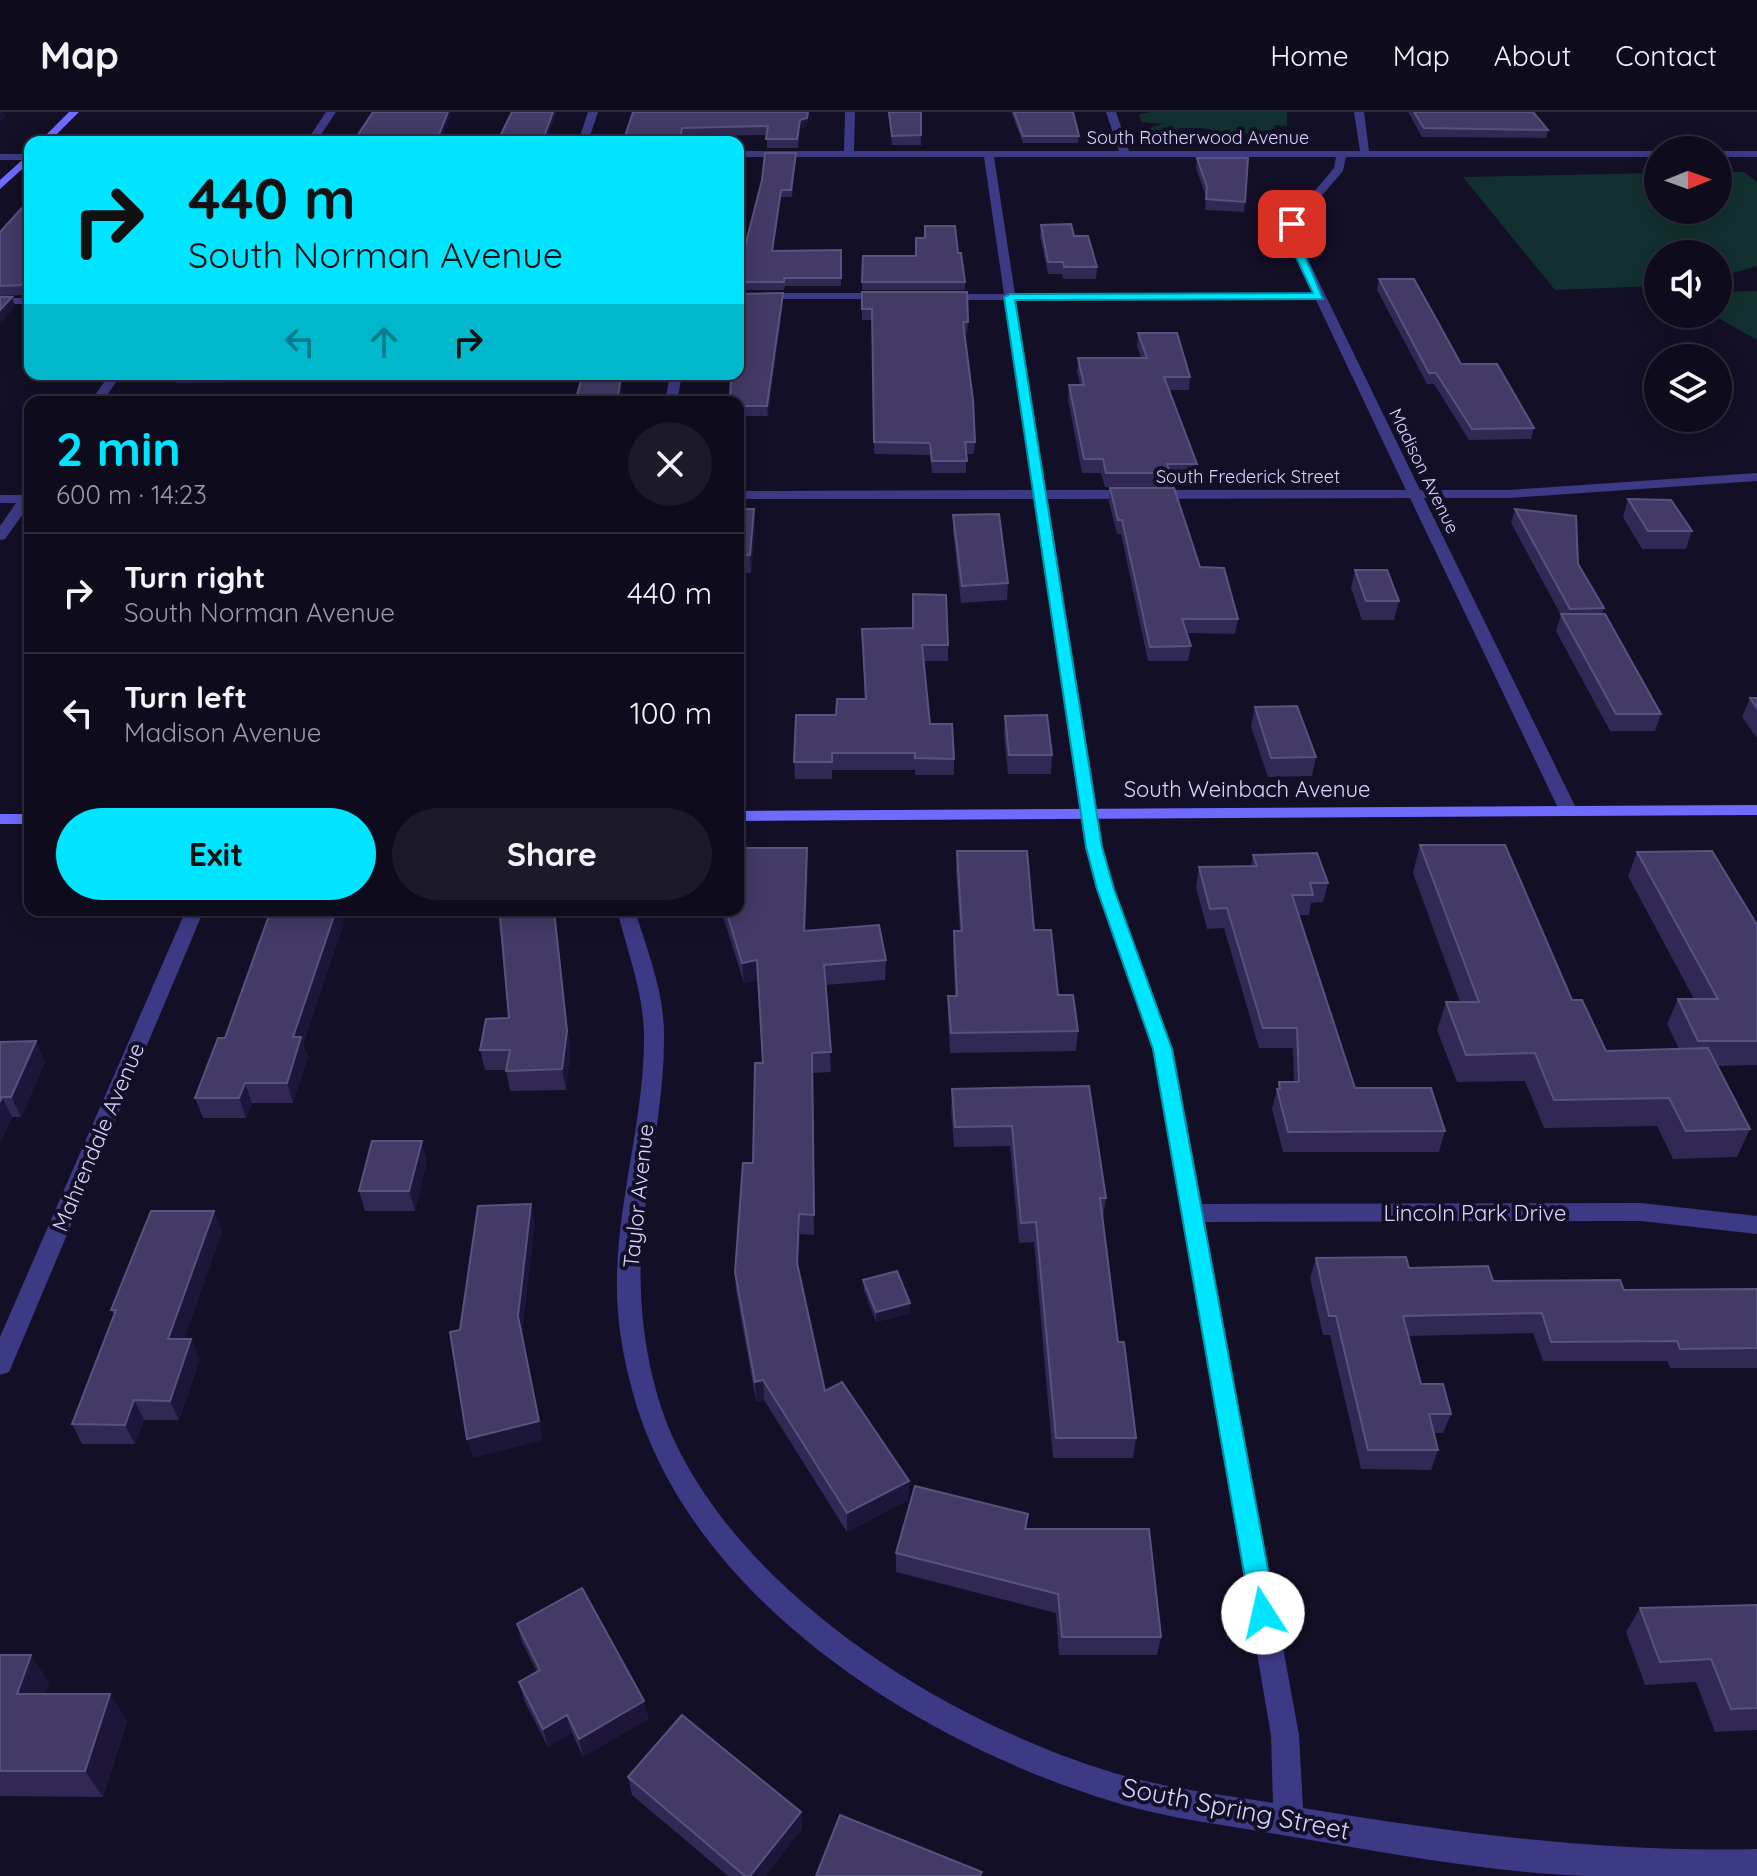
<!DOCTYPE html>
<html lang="en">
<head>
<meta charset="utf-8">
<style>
  :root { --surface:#0e0b1c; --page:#1c1929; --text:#f1f3f6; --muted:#9b9ba3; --line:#2e2b3b; --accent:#00e5ff }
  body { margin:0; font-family:Quicksand,sans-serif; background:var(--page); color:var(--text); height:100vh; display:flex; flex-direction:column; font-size:30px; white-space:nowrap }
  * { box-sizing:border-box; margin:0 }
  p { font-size:26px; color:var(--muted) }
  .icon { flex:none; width:44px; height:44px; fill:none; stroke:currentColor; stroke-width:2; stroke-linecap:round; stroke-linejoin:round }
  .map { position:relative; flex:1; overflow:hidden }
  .drawer { position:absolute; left:24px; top:284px; width:720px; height:520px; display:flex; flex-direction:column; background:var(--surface); border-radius:16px; box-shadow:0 4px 20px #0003,0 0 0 2px var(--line) }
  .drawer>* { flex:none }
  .guide { position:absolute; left:24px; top:24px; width:720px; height:244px; border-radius:16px; box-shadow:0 4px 20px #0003,0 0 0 2px var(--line); background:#00e5ff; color:#111; overflow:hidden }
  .needle { width:52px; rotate:89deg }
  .buttons { position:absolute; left:1644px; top:24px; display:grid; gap:16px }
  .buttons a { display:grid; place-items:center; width:88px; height:88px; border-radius:50%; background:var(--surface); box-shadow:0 4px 20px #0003,0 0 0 2px var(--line); font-size:40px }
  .pin { position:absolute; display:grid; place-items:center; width:68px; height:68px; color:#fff; margin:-34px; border-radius:16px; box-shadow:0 4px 12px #0006 }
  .me { position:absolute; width:88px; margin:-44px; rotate:350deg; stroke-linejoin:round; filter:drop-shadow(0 0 6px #0008) }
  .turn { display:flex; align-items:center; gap:28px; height:168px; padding:0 32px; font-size:36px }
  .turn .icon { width:104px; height:104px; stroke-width:2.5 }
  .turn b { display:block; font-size:56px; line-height:68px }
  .lanes { display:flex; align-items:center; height:76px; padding:0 32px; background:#0003; justify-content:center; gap:40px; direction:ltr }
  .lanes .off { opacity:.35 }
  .round { display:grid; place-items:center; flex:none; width:84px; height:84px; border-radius:42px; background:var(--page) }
  .overview { display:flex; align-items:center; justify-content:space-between; height:136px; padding:0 32px }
  h1 { font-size:48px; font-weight:800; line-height:60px; color:var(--accent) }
  .button { display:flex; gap:16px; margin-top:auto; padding:16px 32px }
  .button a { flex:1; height:92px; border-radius:48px; background:var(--accent); color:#111; font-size:32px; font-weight:800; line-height:92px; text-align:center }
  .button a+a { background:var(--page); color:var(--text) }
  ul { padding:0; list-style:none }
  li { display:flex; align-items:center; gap:24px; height:120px; padding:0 32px; border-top:2px solid var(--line) }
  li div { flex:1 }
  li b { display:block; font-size:30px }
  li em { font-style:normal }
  header { display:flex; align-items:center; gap:48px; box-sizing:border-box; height:112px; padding:0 40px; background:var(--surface); border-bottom:2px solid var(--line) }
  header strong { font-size:38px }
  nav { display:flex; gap:44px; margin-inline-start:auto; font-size:28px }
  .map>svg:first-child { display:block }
  .green { fill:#12302f }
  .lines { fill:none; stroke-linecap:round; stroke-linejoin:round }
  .street { fill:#3d3a85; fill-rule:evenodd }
  .secondary { fill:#6f6bff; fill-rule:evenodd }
  .wall { fill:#312854 }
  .shaded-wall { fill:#1d163a }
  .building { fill:#433a66; stroke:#5a527e; stroke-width:2 }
  .route { fill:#00e5ff; stroke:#0095a6; stroke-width:2 }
  .labels { text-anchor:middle; stroke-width:8; stroke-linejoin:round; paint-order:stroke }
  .far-street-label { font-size:18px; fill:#d9d4ff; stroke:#130f26 }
  .street-label { font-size:22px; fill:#d9d4ff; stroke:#130f26 }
  .near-street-label { font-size:26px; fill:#d9d4ff; stroke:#130f26 }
</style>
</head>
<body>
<header>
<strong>Map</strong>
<nav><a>Home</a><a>Map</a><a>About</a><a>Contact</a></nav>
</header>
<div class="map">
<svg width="1757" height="1764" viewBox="0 0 1757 1764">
  <rect width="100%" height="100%" fill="#130f26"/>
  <!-- green -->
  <g class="green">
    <path d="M1151 0H1287V14L1275 13 1272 18 1240 23 1202 16H1182L1145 23 1138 20 1162 12 1141 10 1139 2Z"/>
    <path d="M1718 60H1744L1757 70V154L1718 165V142H1658V174L1555 178 1463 65 1658 61V98H1718Z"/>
    <path d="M1757 179V228L1711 202H1718V180Z"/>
  </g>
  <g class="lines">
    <!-- street -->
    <g class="street">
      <path d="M326 0H336L316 30H306Z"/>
      <path d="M588 0H598L588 30H578Z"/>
      <path d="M845 0H855L854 39H1119L1106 0H1116L1129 39H1360L1354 0H1364L1369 39H1658V45H1346L1343 59 1297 112 1303 137 1420 378H1509L1757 361V369L1509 386H1424L1577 698 1574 702H1562L1559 698 1410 386 1048 387 1103 735 1114 777 1173 937 1202 1092 1641 1091 1757 1104V1122L1641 1109 1205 1110 1299 1623 1303 1696C1454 1721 1604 1741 1757 1737V1764C1700 1764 1643 1764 1586 1764 1484 1760 1382 1740 1282 1723 1226 1713 1168 1707 1114 1690 916 1630 682 1483 630 1270 621 1235 616 1199 617 1163 619 1082 645 1002 644 921 643 879 627 838 617 798H635C647 838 664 879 664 922 665 1009 637 1094 641 1181 643 1231 654 1285 675 1330 750 1488 948 1610 1111 1660 1163 1676 1219 1682 1273 1691L1271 1623 1153 937 1096 777 1085 735 1034 387H738V379L1033 378 1005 188H940L934 185 940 182H1004L984 45H738V39H844ZM994 45H1336L1334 56 1287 112 1291 137 1313 182H1015ZM1016 188H1316L1406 378H1046Z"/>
      <rect x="1718" y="39" width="39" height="6"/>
      <rect x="0" y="42" width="30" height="6"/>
      <path d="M738 181H888L894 184 888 187H738Z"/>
      <rect x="0" y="186" width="30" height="6"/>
      <path d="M110 262H122L102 290H90Z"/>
      <path d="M670 262H682L677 290H665Z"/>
      <path d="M30 378V392L5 427 0 428V414L16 391H0V383H22Z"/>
      <path d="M186 798H204L12 1253 9 1260 0 1263V1225Z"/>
    </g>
    <!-- secondary -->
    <g class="secondary">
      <path d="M69 0H79L49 30H39Z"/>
      <path d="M30 41V50L0 77V68Z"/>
      <path d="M1757 693V703L738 709V699Z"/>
      <rect x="0" y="702" width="30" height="10"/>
    </g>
  </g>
  <!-- wall -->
  <g class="wall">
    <path d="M633 0 807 14 800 17 798 36H767V23L682 24 681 30H623Z"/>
    <path d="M888 0H921V33H892Z"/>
    <path d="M1011 0H1073L1079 24 1078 31H1023Z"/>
    <path d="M1408 0H1533L1548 18 1546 26 1422 25Z"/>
    <path d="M796 41 792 85H781L773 139 841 138V174H785L784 178H740V170Z"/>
    <path d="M1197 46 1245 90 1244 100 1205 98 1206 85 1196 56Z"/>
    <path d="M30 87V176L25 183 0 184V120Z"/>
    <path d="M1041 113 1074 124 1097 155 1096 167H1063L1062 162H1048L1040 124Z"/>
    <path d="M958 141 965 170V178H862L863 144H916Z"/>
    <path d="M1379 167 1461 252 1534 316 1531 327 1469 328 1434 272H1427L1377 178Z"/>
    <path d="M862 180 968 210 967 221H965L975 330 974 342H966V361H932L930 343 874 342 873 208H862Z"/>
    <path d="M783 181V190L768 304H738V290Z"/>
    <path d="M1138 221 1190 265 1189 278H1169L1197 352 1195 366 1169 365 1168 375H1105L1101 361H1082L1068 287 1069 273H1080L1077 259 1078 246H1141L1137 234Z"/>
    <path d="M174 262H251L247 270 177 271Z"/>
    <path d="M1110 376 1200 455 1238 507 1235 522 1187 521 1191 534 1188 549H1148L1121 422H1117L1109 390Z"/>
    <path d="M1628 387 1692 419 1686 437H1642L1623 405Z"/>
    <path d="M738 397H754L755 415 751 461H738Z"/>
    <path d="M1515 397 1578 452 1604 496 1602 502 1661 602 1655 619H1610L1556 519 1561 503 1511 411Z"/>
    <path d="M953 403 1008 471 1007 488 961 491 953 419Z"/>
    <path d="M1355 458 1399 489 1394 508H1362L1351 476Z"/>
    <path d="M913 516 948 533V549H924L930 612 954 647V663H915V658H832V667H795L794 650 836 603 865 587 862 517Z"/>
    <path d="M1750 586H1757V626L1742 605Z"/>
    <path d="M1255 595 1316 645 1312 664 1268 665 1251 614Z"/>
    <path d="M1005 604 1052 643 1051 662H1008L1004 623Z"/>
    <path d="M1420 733 1572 888 1606 939 1679 937 1667 912 1678 887H1694L1628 764 1637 740 1757 813V953L1717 954 1750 1017 1737 1045 1673 1047 1657 1014 1544 1016 1525 969 1457 970 1437 918 1446 890H1460L1413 761Z"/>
    <path d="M807 736 808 756 805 819 886 848 885 868 826 873 831 960 813 961 814 1123 800 1122 798 1159 825 1279 909 1369 908 1388 847 1420 764 1288 756 1289 736 1179 735 1160 753 1051 763 951 758 868 744 871 721 798H738Z"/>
    <path d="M957 739 1034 818 1058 883 1078 919 1076 939 950 941 948 904V884H955L953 838 954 819H960L956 759Z"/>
    <path d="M1253 743 1328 771 1323 790 1311 791 1309 803H1299L1355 976 1445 1019 1439 1040H1283L1272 997 1279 970H1294L1293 936H1259L1224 816 1207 817 1196 775 1199 755 1251 754Z"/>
    <path d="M344 810 303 932 308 945 293 991H252L246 1006H203L195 986 225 926Z"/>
    <path d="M556 811 570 939 566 978 510 979 506 958H485L480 938 509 906 502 824H500Z"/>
    <path d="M0 930 45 949 21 1005H12L0 1031Z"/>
    <path d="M1089 974 1106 1086 1103 1106 1118 1230 1136 1326 1133 1346H1053L1034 1130 1019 1131 1010 1034 954 1035 951 997 952 977Z"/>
    <path d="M427 1049 415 1099H365L359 1079Z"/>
    <path d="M222 1119 184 1227 200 1247 179 1308H144L135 1332H82L72 1312 114 1203 111 1198Z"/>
    <path d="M1316 1146 1409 1156 1493 1169 1624 1178 1757 1177V1256H1670L1667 1249H1543L1533 1221 1408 1224 1421 1272 1451 1302 1443 1321H1434L1438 1338 1431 1358 1361 1357 1330 1223H1323L1310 1166Z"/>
    <path d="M863 1168 910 1191V1201L876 1210 864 1178Z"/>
    <path d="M1028 1402 1027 1417 1161 1525 1157 1543H1059L1056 1501 896 1460V1441Z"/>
    <path d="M1757 1493V1618L1715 1620 1696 1570 1645 1573 1626 1520 1640 1496Z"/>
    <path d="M517 1512 644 1589 648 1607 583 1645 572 1621 548 1635 524 1588 519 1570 537 1560 522 1530Z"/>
    <path d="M0 1543 49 1570 45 1582H110L127 1609 103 1685 0 1684Z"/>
    <path d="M628 1665 801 1700 802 1717 765 1764H728L632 1683Z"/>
  </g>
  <!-- shaded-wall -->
  <g class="shaded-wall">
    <path d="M0 0H3L5 5 0 10Z"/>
    <path d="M448 0H452L441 30H436Z"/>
    <path d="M553 0H557L546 30H542Z"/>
    <path d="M808 0H810L807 14 800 17 798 36 800 8Z"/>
    <path d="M781 78V85L772 147V139Z"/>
    <path d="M30 163V176L25 183 21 173Z"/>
    <path d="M783 181V190L768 304 767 294Z"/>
    <path d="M12 185 15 195 0 212V198Z"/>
    <path d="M245 262H251L247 270Z"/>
    <path d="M621 264 623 284 622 290H617Z"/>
    <path d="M754 397 755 415 751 461 750 443Z"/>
    <path d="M807 736 808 756 805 839 804 819Z"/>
    <path d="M336 798H341L344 810 303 932 308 945 293 991 287 971 293 925Z"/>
    <path d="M554 798 570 939 566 978 562 957Z"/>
    <path d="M496 804H500L504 824H500Z"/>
    <path d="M757 848 759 868 744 871 742 851Z"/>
    <path d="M36 929 45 949 21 1005 11 985Z"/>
    <path d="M245 971 252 991 246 1006 239 986Z"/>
    <path d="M2 985 12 1005 0 1031V990Z"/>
    <path d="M422 1029 427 1049 415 1099 409 1079Z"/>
    <path d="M531 1092 535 1112 522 1224 543 1328 473 1346 467 1327 518 1204Z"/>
    <path d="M214 1099 222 1119 177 1247 168 1227Z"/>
    <path d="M799 1102 800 1122 798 1171 797 1151Z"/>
    <path d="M910 1191V1201L876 1210V1200Z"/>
    <path d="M191 1227 200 1247 179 1308 170 1289Z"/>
    <path d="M763 1268 764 1288 756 1289 755 1270Z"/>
    <path d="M134 1288 144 1308 135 1332 125 1313Z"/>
    <path d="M909 1369 908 1388 847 1420V1401Z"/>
    <path d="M31 1543 49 1570 36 1608 17 1582Z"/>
    <path d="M110 1582 127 1609 103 1685 85 1659Z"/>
    <path d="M644 1589 648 1607 583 1645 579 1627Z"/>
    <path d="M567 1603 572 1621 548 1635 543 1617Z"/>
    <path d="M801 1700 802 1717 765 1764H750Z"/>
  </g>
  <!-- building -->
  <g class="building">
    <path d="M373 0H448L436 30H353Z"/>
    <path d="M512 0H553L542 30H497Z"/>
    <path d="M633 0H808L807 6 800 8 797 27H766L768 14 682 16 679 30H623Z"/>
    <path d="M889 0H921V23L892 24Z"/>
    <path d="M1014 0H1073L1079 24H1023Z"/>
    <path d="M1414 0H1533L1548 18 1424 16Z"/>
    <path d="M765 41H796L791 78H781L772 139 841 138V166H784V170H740L741 150 762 68Z"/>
    <path d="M1197 46H1248L1245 90 1206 87 1207 75Z"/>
    <path d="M30 87V136L29 138H30V163L21 173 0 174V120Z"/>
    <path d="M1071 112 1074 124H1088L1097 155H1064L1063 150H1048L1041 113Z"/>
    <path d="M925 114H955L958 141H961L965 170H862L863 144H916V126H925Z"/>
    <path d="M1379 167H1414L1461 252H1497L1534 316 1472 317 1436 261H1429Z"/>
    <path d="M862 180H967L968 210H963L973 288 975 330H965L967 349H932L930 331 874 330 872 197H862Z"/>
    <path d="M783 181 767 294H738V290H730L731 262H738L739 182Z"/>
    <path d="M0 185H12L0 198Z"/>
    <path d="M1138 221H1177L1190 265H1164L1197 352H1167L1170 361H1106L1103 347H1084L1069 273H1084L1078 246H1147Z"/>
    <path d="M621 264 617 290H575L582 265Z"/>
    <path d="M1110 376H1174L1200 455 1224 456 1238 507H1182L1191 534 1150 535 1122 408H1118Z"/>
    <path d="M1628 387 1671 388 1692 419H1648Z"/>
    <path d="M738 397H754L750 443H738Z"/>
    <path d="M1515 397 1576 404 1578 452 1604 496 1570 497Z"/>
    <path d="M999 402 1008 471 962 474 953 403Z"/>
    <path d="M1355 458H1387L1399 489H1366Z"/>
    <path d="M913 482 946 483 948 533H922L930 612H952L954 647 915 646V641H832V650H794L796 603H836L837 587H866L862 517 913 516Z"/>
    <path d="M1561 502H1605L1661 602H1616Z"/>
    <path d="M1750 586H1757V596Z"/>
    <path d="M1297 594 1316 645 1271 646 1255 595Z"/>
    <path d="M1047 603 1052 643H1009L1005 604Z"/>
    <path d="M1420 733H1505L1572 888H1582L1606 939 1708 936 1750 1017 1686 1019 1669 986 1554 988 1535 941 1466 943 1446 890H1479Z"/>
    <path d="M738 736H807L804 819 879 813 886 848 824 853 831 940 812 941 814 1103 799 1102 797 1151 825 1279 842 1270 909 1369 847 1401 763 1268 755 1270 735 1160 743 1051H753L755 951H763L757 848 742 851 726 798H738Z"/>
    <path d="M957 739H1027L1034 818H1051L1058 883H1073L1078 919 951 921 948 884H957L954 819H962Z"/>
    <path d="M1712 739 1757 813V929H1698L1678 887H1718L1637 740Z"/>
    <path d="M1317 741 1328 771H1310L1313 783H1292L1355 976H1431L1445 1019 1288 1020 1277 977H1280L1279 970H1299L1297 916H1263L1227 796 1210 797 1199 755 1257 754 1253 743Z"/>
    <path d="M271 798H336L293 925H301L287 971H245L239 986H195L218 926H225Z"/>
    <path d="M495 798H554L567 919 562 957 506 959 510 938H480L486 907 509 906 500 804H496Z"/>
    <path d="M36 929 11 985H2L0 990V930Z"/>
    <path d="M1089 974 1106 1086H1100L1118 1230H1124L1136 1326H1056L1036 1110 1021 1111 1012 1014 955 1015 952 977Z"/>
    <path d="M372 1029H422L409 1079H359Z"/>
    <path d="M531 1092 518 1204 539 1309 467 1327 450 1220 460 1218 478 1094Z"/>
    <path d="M151 1099H214L168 1227H191L170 1289 134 1288 125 1313 72 1312 116 1198H111Z"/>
    <path d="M1406 1145 1409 1156 1488 1154 1493 1169 1620 1168 1624 1178 1757 1177V1236L1680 1237 1677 1229 1551 1230 1542 1201 1403 1204 1421 1272H1443L1451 1302H1429L1438 1338H1368L1336 1204H1329L1316 1146Z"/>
    <path d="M897 1159 910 1191 876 1200 863 1168Z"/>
    <path d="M915 1374 1028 1402 1025 1417H1149L1161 1525H1062L1058 1482 896 1441Z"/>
    <path d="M582 1476 644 1589 579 1627 567 1603 543 1617 519 1570 540 1558 517 1512Z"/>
    <path d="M1757 1493V1596L1731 1597 1711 1547 1660 1550 1640 1496Z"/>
    <path d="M0 1543H31L17 1582H110L85 1659H0Z"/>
    <path d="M682 1603 801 1700 750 1764H745L628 1665Z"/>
    <path d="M840 1703 982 1760 980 1764H816Z"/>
  </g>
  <!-- route -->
  <path class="route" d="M1292 109 1297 112 1302 137 1323 187 1015 188 1102 735 1114 777 1172 937 1276 1501 1272 1509 1263 1512 1255 1509 1251 1501 1153 937 1097 777 1086 735 1004 185 1010 182 1313 181 1292 137 1287 112Z"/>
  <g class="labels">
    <!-- far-street labels -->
    <g class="far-street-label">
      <text x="1198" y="32">South Rotherwood Avenue</text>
      <text transform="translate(1424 359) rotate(64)" y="6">Madison Avenue</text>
      <text x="1248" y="371">South Frederick Street</text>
    </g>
    <!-- street labels -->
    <g class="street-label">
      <text x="1247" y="685">South Weinbach Avenue</text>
      <text transform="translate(98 1025) rotate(-67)" y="8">Mahrendale Avenue</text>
      <text transform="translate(638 1084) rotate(-84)" y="8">Taylor Avenue</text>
      <text x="1475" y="1109">Lincoln Park Drive</text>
    </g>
    <!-- near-street labels -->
    <g class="near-street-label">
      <text transform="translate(1236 1697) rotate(11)" y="9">South Spring Street</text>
    </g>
  </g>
</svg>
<div class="buttons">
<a><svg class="needle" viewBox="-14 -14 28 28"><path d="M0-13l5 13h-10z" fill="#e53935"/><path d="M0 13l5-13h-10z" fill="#9b9ba3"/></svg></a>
<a><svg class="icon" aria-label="sound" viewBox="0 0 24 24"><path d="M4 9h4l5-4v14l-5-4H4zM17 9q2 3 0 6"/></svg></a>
<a><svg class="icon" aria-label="layers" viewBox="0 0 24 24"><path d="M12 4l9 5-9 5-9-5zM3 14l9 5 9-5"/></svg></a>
</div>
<div class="pin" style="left:1292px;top:112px;background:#d93025"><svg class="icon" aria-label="arrive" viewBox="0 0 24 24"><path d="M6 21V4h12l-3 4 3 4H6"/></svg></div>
<svg class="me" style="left:1263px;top:1501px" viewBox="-20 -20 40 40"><circle r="19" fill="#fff"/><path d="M0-13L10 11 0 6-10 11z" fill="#00e5ff"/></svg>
<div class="guide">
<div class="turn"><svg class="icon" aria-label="right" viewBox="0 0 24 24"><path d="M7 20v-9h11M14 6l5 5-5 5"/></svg><div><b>440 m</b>South Norman Avenue</div></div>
<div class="lanes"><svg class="icon off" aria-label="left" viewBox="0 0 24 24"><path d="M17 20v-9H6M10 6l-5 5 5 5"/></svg><svg class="icon off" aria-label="ahead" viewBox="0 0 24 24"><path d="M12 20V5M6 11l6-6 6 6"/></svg><svg class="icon" aria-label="right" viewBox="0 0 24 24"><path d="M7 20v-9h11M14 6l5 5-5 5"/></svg></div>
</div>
<section class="drawer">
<div class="overview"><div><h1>2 min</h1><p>600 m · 14:23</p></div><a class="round"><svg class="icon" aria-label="close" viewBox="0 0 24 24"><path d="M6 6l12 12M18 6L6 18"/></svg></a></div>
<ul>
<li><svg class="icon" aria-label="right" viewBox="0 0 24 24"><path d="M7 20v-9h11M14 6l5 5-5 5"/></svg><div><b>Turn right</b><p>South Norman Avenue</p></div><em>440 m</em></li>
<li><svg class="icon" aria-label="left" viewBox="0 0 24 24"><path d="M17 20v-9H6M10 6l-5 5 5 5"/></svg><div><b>Turn left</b><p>Madison Avenue</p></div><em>100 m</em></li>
</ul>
<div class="button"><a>Exit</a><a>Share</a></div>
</section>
</div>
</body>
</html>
